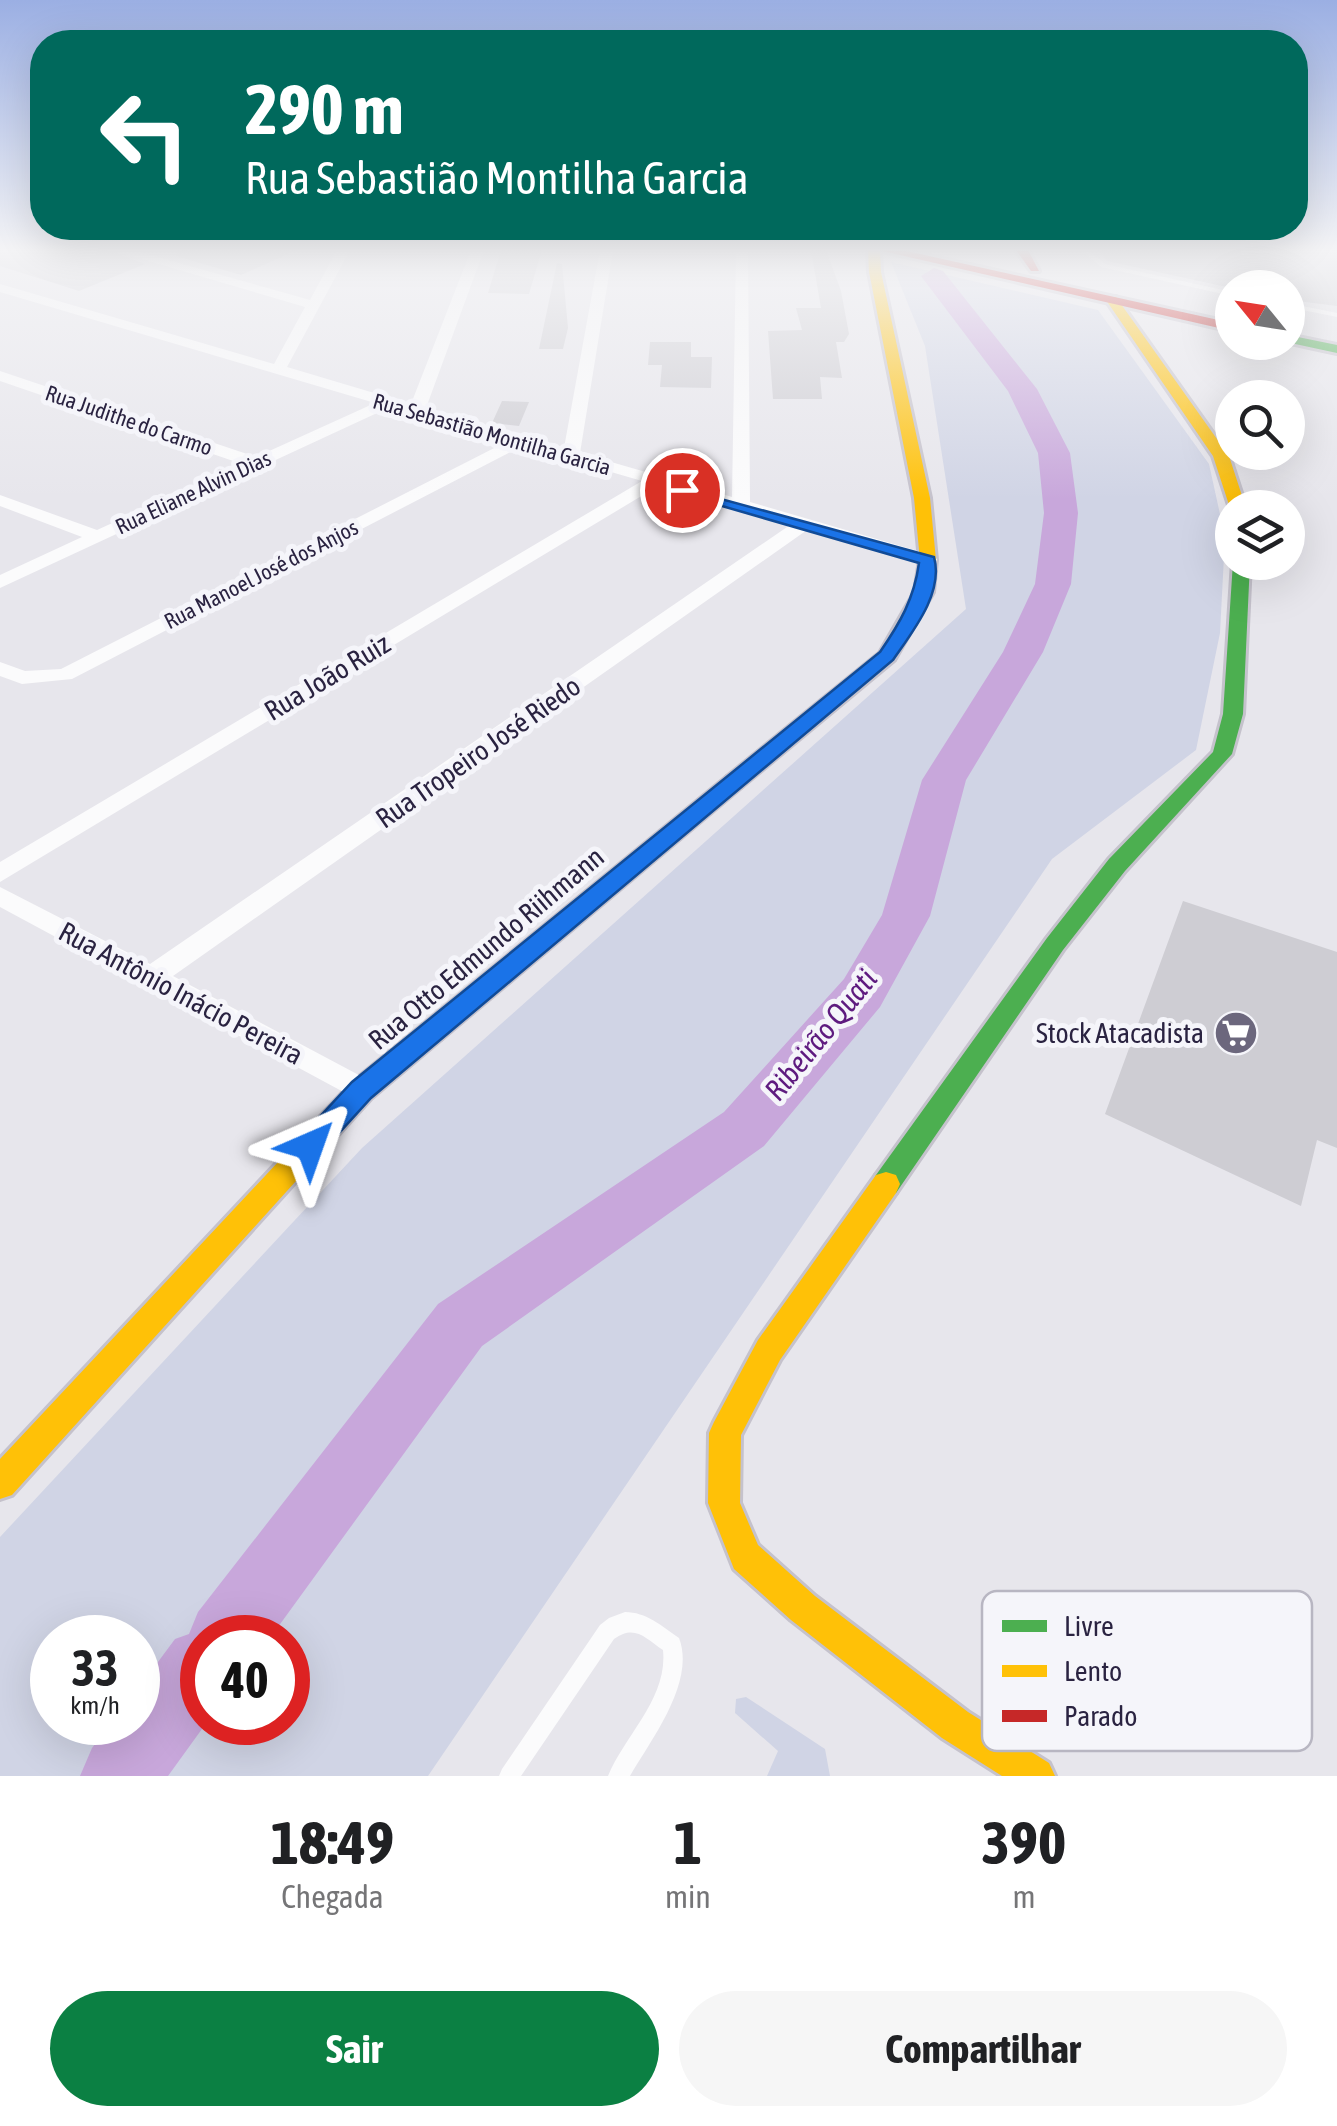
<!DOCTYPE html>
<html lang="pt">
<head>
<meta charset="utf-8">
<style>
  :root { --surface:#fff; --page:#f6f6f6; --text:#202124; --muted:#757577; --accent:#0b8043 }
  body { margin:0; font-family:"Asap Condensed",sans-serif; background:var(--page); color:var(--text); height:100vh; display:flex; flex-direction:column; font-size:38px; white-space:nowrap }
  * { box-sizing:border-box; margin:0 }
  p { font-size:32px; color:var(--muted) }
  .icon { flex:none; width:55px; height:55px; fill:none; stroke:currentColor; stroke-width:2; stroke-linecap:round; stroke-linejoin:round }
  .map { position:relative; height:1776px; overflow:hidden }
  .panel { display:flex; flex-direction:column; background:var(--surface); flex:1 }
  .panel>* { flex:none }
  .hud { position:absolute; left:30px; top:30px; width:1278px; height:210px; border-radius:40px; box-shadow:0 10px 40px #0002; background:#00695c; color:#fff; overflow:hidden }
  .needle { width:65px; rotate:300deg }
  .buttons { position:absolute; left:1215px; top:270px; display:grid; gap:20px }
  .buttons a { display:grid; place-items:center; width:90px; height:90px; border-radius:50%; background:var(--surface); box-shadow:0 10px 40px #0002; font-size:50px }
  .speed { position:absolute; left:30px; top:1615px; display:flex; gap:20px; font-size:50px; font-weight:700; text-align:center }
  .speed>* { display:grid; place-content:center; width:130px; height:130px; border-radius:50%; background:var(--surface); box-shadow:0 10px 40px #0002; line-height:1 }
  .speed small { font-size:25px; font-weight:400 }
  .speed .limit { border:15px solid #d22; background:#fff; color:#111 }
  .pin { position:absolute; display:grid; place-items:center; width:85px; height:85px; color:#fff; margin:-42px; border:5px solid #fff; border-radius:50%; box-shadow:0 2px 10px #0007 }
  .me { position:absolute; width:110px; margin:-55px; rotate:43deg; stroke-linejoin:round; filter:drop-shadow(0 0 8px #0008) }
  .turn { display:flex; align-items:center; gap:35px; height:210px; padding:0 50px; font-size:45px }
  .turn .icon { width:130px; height:130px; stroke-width:2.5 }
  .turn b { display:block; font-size:70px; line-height:85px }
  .eta { display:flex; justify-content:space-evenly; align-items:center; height:170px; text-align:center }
  .eta b { font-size:60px; font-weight:700; line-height:70px }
  .button { display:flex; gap:20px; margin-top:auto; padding:20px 50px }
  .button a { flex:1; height:115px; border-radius:60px; background:var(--accent); color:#fff; font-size:40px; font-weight:700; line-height:115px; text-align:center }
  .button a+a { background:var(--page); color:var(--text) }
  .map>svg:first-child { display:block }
  .green { fill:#d0d4e5; fill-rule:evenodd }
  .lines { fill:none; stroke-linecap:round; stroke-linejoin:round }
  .river { fill:#c8a7db; fill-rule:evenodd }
  .building { fill:#cecdd3 }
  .fast-casing { stroke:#c5c2cc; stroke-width:6 }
  .slow-casing { stroke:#c5c2cc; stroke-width:6 }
  .jam-casing { stroke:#c5c2cc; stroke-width:6 }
  .lane { fill:#fbfbfc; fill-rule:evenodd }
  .street { fill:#fbfbfc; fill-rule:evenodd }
  .fast { fill:#4caf50; fill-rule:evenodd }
  .slow { fill:#ffc107; fill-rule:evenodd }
  .jam { fill:#c62828; fill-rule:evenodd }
  .route { fill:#1a73e8; stroke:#114b97; stroke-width:2.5 }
  .labels { text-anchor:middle; stroke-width:10; stroke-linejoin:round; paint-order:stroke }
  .far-street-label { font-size:22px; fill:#2a2341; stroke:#f5f5fa }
  .street-label { font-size:28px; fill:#2a2341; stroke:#f5f5fa }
  .poi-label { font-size:28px; fill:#2a2341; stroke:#f5f5fa; text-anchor:end }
  .water-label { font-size:30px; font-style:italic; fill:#5e1b7f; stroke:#f5f5fa }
  .key { fill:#f5f5fa; stroke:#b8b6c2; stroke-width:2.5 }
  .key-label { font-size:28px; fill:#2a2341 }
</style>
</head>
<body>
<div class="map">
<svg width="1337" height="1776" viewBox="0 0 1337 1776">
  <rect width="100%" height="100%" fill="#e7e6ec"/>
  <!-- green -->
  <g class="green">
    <path d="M891 262 1098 310 1209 464 1225 537 1220 633 1196 750 1052 859 428 1776H0V1537L362 1148 966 609 925 346ZM52 1638H138V1722H52ZM202 1638H288V1722H202Z"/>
    <path d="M746 1697 825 1749 830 1776H767L778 1751 735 1713 736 1699Z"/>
  </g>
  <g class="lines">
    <!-- river -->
    <path class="river" d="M934 268 943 271 1037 389 1070 453 1078 513 1071 584 1043 652 966 780 930 916 880 1007 764 1146 482 1346 270 1638H202V1722H207L168 1776H80L92 1748 112 1722H138V1689L175 1639 189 1634 198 1612 438 1304 724 1112 844 979 882 915 922 780 1003 652 1035 584 1044 513 1038 453 1008 391 921 276Z"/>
  </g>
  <!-- building -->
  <g class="building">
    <path d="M0 250H108L145 264 79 291 0 266Z"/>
    <path d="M177 250H297L241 275 176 256Z"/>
    <path d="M501 250H542L529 294 488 293Z"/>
    <path d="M811 250H826L841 291 849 334 844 342H836L842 378 820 377 822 399H773L768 331 802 330 796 308H821Z"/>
    <path d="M1098 250H1337V306L1290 300 1298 288 1222 286 1107 261Z"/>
    <path d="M557 263 562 264 568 328 563 349H539Z"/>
    <path d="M650 342H691V357H712L711 388 660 387 662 365H648Z"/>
    <path d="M502 401 529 402 519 426 492 423Z"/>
    <path d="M1183 901 1337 952V1148L1317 1140 1301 1206 1105 1114Z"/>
  </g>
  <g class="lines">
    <!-- fast casing -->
    <g class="fast-casing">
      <g id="fast">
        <path d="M1288 335 1337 345V353L1286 342Z"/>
        <path d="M1233 562H1250L1243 714 1232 754 1125 871 1063 950 896 1193 886 1196 876 1193 872 1184 876 1175 1047 938 1109 859 1213 752 1223 714Z"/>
      </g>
    </g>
    <!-- slow casing -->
    <g class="slow-casing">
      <g id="slow">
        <path d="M868 250H880L881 272 930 498 936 560 933 592 894 660 741 787H727L724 782 727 777 880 653 915 592 920 560 914 498 869 272Z"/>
        <path d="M1108 297H1116L1229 456 1246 508H1232V511L1230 508 1213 456 1106 300Z"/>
        <path d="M432 1022 441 1025 444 1032 441 1039 371 1098 12 1495 0 1499V1459L353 1082 423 1025Z"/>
        <path d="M886 1172 896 1175 900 1184 896 1193 780 1360 741 1435 740 1503 758 1545 815 1596 968 1712 1049 1763 1055 1776H1002L942 1738 791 1620 734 1569 708 1503 709 1433 714 1422 758 1340 876 1175Z"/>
      </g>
    </g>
    <!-- jam casing -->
    <g class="jam-casing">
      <g id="jam">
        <path d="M878 250H902L1232 323V331Z"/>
        <path d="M1016 250H1028L1039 271H1031Z"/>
        <path d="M734 775 741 777 744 782 741 787 441 1039 432 1042 423 1039 420 1032 423 1025 727 777Z"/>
      </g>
    </g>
    <!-- lane -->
    <g class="lane">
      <path d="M1081 250H1088L1105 264 1232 292V296L1101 267Z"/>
      <path d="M1288 303 1337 313V317L1288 307Z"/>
      <path d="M625 1612C646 1612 662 1626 679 1638 696 1682 651 1740 630 1776H608C625 1735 668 1698 663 1650 645 1638 635 1624 614 1639L521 1776H499L502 1769 600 1625 609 1618Z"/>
    </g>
    <!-- street -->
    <path class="street" d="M111 250H133L310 300 337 250H350L287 367 411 404 471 250H484L426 408 564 448 600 250H613L580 453 732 497 736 250H748L750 502 935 556 937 560 928 566 807 530 173 976 372 1082 376 1090 372 1098 362 1102 0 907V887L150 964 790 525 658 486 0 882V862L642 481 522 446 72 679 22 684 0 676V662L25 671 61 669 506 442 390 407 0 588V575L82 537 0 506V495L97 530 242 464 0 381V371L256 457 375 403 0 292V284L274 364 305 307Z"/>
    <!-- fast -->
    <use href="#fast" class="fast"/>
    <!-- slow -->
    <use href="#slow" class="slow"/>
    <!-- jam -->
    <use href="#jam" class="jam"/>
  </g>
  <!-- sky -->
  <linearGradient id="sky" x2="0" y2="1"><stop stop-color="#9bafe3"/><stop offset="0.5" stop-color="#f4f4f6"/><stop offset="1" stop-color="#f4f4f6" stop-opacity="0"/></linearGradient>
  <rect width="1337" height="499" fill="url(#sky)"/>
  <!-- route -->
  <path class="route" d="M677 487 934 557C944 593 913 631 893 660L371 1098 320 1154 310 1158 300 1154 296 1146 300 1138 352 1082 880 652C900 623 914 599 919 563L677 493Z"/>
  <!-- icons -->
  <defs>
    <g id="supermarket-disc" transform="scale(2.25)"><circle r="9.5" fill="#6c677d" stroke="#f5f5fa"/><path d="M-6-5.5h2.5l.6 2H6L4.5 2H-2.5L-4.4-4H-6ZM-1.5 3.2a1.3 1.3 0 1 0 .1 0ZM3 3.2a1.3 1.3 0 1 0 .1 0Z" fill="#fff"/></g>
  </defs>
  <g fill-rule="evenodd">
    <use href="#supermarket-disc" x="1236" y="1033"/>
  </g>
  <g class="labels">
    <!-- far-street labels -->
    <g class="far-street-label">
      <text transform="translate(129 420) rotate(19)" y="8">Rua Judithe do Carmo</text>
      <text transform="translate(492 434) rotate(16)" y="8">Rua Sebastião Montilha Garcia</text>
      <text transform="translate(193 492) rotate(-25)" y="8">Rua Eliane Alvin Dias</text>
      <text transform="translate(261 574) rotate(-27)" y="8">Rua Manoel José dos Anjos</text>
    </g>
    <!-- street labels -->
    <g class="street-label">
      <text transform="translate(327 677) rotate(-31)" y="10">Rua João Ruiz</text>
      <text transform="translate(478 752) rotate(-35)" y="10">Rua Tropeiro José Riedo</text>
      <text transform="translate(486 948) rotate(-40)" y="10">Rua Otto Edmundo Riihmann</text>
      <text transform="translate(181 993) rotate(28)" y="10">Rua Antônio Inácio Pereira</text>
    </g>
    <!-- poi labels -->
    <g class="poi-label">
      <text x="1204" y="1043">Stock Atacadista</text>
    </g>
    <!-- water labels -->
    <g class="water-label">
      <text transform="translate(821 1035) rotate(-51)" y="10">Ribeirão Quati</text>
    </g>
  </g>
  <!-- legend -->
  <rect x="982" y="1591" width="330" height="160" rx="15" class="key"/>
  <rect x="1002" y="1620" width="45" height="12" fill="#4caf50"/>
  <rect x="1002" y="1665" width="45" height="12" fill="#ffc107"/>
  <rect x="1002" y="1710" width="45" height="12" fill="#c62828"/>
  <g class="key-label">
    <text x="1064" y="1636">Livre</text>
    <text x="1064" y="1681">Lento</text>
    <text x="1064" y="1726">Parado</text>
  </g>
</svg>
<div class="buttons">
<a><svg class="needle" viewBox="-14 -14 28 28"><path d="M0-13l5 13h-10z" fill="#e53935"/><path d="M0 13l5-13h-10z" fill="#757577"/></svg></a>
<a><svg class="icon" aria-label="search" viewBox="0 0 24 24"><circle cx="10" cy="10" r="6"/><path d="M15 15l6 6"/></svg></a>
<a><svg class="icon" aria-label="layers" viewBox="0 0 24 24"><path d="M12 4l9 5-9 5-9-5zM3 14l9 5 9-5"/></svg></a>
</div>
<div class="speed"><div>33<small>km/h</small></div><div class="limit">40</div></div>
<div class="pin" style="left:682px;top:490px;background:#d93025"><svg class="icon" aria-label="arrive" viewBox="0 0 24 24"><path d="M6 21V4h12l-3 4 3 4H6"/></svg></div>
<svg class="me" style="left:310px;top:1146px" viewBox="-20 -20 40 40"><path d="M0-17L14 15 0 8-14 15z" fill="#1a73e8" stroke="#fff" stroke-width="4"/></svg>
<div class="hud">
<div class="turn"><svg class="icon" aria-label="left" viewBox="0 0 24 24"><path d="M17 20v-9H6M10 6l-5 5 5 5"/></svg><div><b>290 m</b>Rua Sebastião Montilha Garcia</div></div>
</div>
</div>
<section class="panel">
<div class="eta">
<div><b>18:49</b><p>Chegada</p></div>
<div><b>1</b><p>min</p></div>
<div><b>390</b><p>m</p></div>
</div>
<div class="button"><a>Sair</a><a>Compartilhar</a></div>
</section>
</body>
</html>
